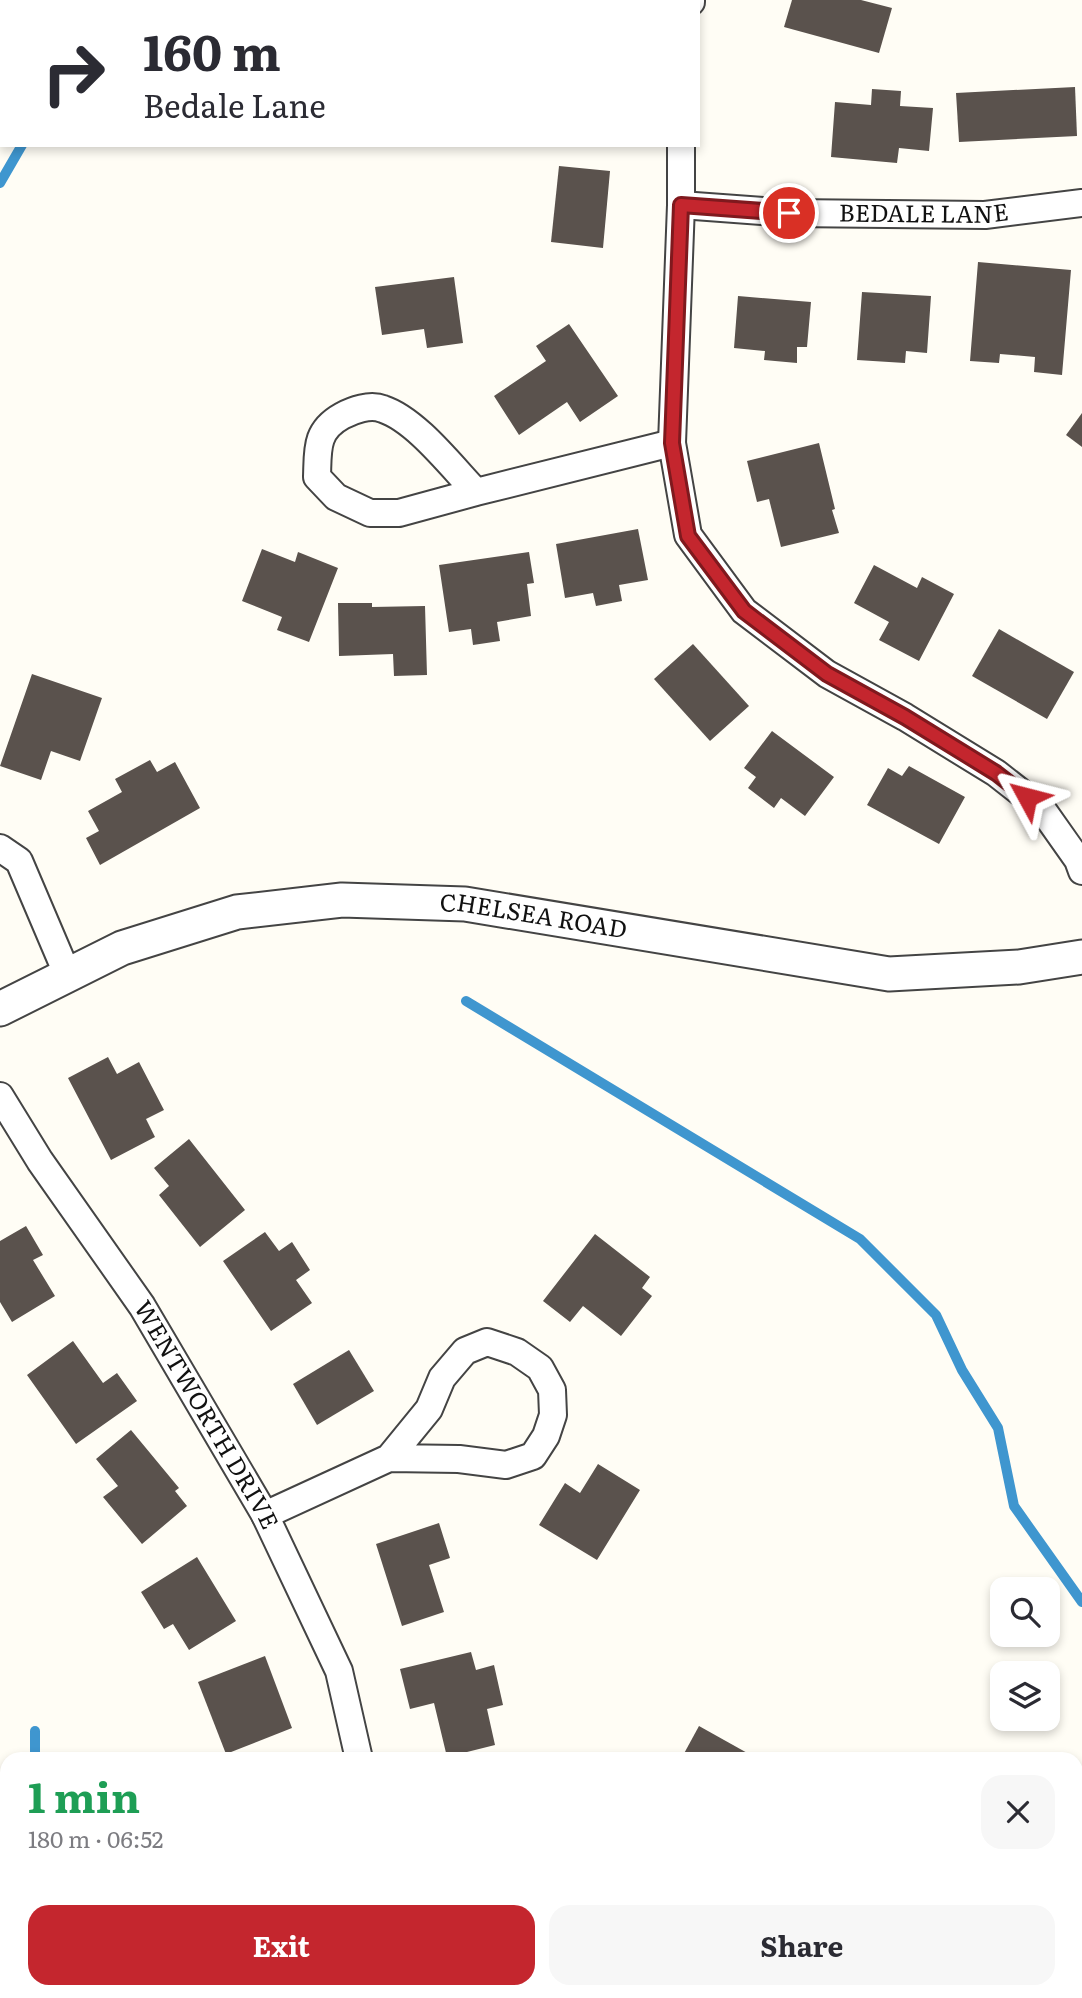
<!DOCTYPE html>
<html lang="en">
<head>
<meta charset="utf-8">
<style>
  :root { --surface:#fff; --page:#f7f7f7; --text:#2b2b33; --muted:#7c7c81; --accent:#c4262e }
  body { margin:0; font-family:Literata,serif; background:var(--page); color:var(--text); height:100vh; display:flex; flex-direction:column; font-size:26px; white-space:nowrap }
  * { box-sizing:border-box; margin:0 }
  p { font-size:23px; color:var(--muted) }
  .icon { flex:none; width:38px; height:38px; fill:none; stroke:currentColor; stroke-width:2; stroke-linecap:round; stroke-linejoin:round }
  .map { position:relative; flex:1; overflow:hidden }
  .side { position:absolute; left:0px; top:1752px; width:1083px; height:247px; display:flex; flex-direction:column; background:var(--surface); border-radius:21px 21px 0 0; box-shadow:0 4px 10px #0003 }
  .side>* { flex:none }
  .hud { position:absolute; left:0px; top:0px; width:700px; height:147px; box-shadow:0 4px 10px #0003; background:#fff; color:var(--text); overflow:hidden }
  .controls { position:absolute; left:990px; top:1577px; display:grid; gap:14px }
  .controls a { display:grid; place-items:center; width:70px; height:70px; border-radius:14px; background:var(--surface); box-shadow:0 4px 10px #0003; font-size:35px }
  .pin { position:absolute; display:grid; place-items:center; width:60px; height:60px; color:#fff; margin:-30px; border:4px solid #fff; border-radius:50%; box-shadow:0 2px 7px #0007 }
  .me { position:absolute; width:77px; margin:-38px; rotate:308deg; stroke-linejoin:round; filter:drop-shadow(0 0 5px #0008) }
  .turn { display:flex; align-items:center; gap:24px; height:147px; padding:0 28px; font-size:32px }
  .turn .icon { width:91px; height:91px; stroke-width:2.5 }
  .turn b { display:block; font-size:49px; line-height:60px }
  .round { display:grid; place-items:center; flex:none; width:74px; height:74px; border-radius:21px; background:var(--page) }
  .summary { display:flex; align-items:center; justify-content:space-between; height:119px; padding:0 28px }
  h1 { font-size:42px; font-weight:700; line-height:52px; color:#1e9e55 }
  .action { display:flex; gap:14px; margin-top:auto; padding:14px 28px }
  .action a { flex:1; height:80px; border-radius:21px; background:var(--accent); color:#fff; font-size:28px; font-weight:700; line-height:80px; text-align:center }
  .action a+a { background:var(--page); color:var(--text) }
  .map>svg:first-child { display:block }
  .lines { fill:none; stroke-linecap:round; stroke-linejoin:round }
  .stream { stroke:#3f96cf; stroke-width:10 }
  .building { fill:#5a524d }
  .minor-casing { stroke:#444; stroke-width:30 }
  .tertiary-casing { stroke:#444; stroke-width:37 }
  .minor { stroke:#fff; stroke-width:26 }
  .tertiary { stroke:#fff; stroke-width:33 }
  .route-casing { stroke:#7f191e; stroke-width:18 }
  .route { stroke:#c4262e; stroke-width:12 }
  .labels { text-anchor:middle; stroke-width:7; stroke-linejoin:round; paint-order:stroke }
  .street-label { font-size:24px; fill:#111; stroke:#fff }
</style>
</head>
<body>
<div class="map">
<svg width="1082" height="1998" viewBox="0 0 1082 1998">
  <rect width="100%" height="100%" fill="#fffdf5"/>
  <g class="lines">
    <!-- stream -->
    <g class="stream">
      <path d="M89 2 90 0"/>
      <path d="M0 183 22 145"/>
      <path d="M466 1001 860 1239 936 1315 962 1370 998 1428 1014 1506 1082 1602"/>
      <path d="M35 1731V1759"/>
      <path d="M43 1992V1998"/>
    </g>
  </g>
  <!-- building -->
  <g class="building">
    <path d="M792 0H861L892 8 879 53 784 27Z"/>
    <path d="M1075 87 1077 136 959 142 956 93Z"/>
    <path d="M872 89 901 91 900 106 933 108 929 151 899 148 897 163 831 157 835 102 871 105Z"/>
    <path d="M559 166 610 171 603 248 551 242Z"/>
    <path d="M978 262 1071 270 1062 375 1034 372 1035 357 1000 354 999 363 970 361Z"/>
    <path d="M454 277 463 343 427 348 424 329 382 335 375 287Z"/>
    <path d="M862 292 931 296 927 353 906 351 905 363 857 360Z"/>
    <path d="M738 296 811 302 807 347H797V363L764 360 765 351 734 348Z"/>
    <path d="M569 324 618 396 580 422 567 402 519 435 494 396 546 361 536 346Z"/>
    <path d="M1082 413V447L1066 435Z"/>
    <path d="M819 443 835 509 832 510 839 533 781 547 769 499 757 502 747 461Z"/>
    <path d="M638 529 648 580 619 585 622 601 596 606 593 593 565 598 556 544Z"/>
    <path d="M262 549 295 562 298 552 338 568 309 642 277 630 282 617 242 601Z"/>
    <path d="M529 552 534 583 527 584 531 616 497 622 500 641 473 645 471 629 449 632 439 565Z"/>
    <path d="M874 565 917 588 922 577 954 594 919 661 879 640 889 622 854 603Z"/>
    <path d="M338 603H372V607L425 606 427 675 394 676 393 654 339 656Z"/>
    <path d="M999 629 1074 672 1047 719 972 676Z"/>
    <path d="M693 644 749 706 710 741 654 679Z"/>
    <path d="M32 674 102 698 80 761 51 751 41 780 0 766Z"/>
    <path d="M772 731 834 777 805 816 781 798 774 808 748 788 756 777 744 768Z"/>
    <path d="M150 760 157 772 175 762 200 808 100 865 86 838 99 831 88 811 122 792 115 779Z"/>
    <path d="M909 766 965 797 939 844 867 805 888 768 902 776Z"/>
    <path d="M108 1057 117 1074 139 1062 164 1110 146 1119 155 1137 111 1160 68 1078Z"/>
    <path d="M189 1139 245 1210 200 1247 159 1195 169 1186 154 1168Z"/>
    <path d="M26 1226 43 1255 33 1260 55 1296 12 1322 0 1302V1241Z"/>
    <path d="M265 1232 279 1251 292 1242 310 1270 296 1280 312 1303 271 1331 223 1261Z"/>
    <path d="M595 1234 650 1277 642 1288 652 1296 621 1336 583 1306 570 1322 543 1301Z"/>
    <path d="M73 1341 103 1383 117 1373 137 1401 76 1444 27 1375Z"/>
    <path d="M349 1350 374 1391 317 1425 293 1384Z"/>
    <path d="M131 1430 179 1488 175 1491 187 1506 142 1544 103 1497 118 1486 96 1459Z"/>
    <path d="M598 1464 640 1490 597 1560 539 1525 565 1483 580 1493Z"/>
    <path d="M439 1523 450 1558 429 1565 444 1612 402 1626 376 1544Z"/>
    <path d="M197 1557 236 1621 189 1650 173 1624 164 1629 141 1592Z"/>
    <path d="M471 1652 476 1670 494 1665 503 1705 487 1709 495 1745 447 1757 434 1703 410 1709 400 1669Z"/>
    <path d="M265 1656 292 1728 226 1754 198 1682Z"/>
    <path d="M699 1726 758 1759H681Z"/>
  </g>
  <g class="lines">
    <!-- minor casing -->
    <g class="minor-casing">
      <g id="minor">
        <path d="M691 2V0"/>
        <path d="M681 145V205L672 443 688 535 744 611 827 674 905 717 996 773 1042 809 1078 860 1082 871"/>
        <path id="s1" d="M681 205 789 213 985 215 1082 203"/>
        <path d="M476 492 399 513H370L336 497 317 477C318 450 315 431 342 416 353 410 370 404 383 409 416 420 451 466 476 492L672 443"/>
        <path d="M0 848 19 861 68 976"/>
        <path id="s2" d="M0 1096 40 1161 142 1306 265 1515 339 1671 359 1759"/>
        <path d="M265 1515 389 1458 459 1459 506 1465 533 1456 546 1436 553 1415 552 1390 540 1368 517 1352 487 1342 465 1351 442 1378 429 1409 389 1458"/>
        <path d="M778 1992 781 1998"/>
        <path d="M386 1998 387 1992"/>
      </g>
    </g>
    <!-- tertiary casing -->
    <g class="tertiary-casing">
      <g id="tertiary">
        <path id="s3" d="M0 1009 122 948 237 912 342 900 465 904 889 974 1019 967 1082 957"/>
      </g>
    </g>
    <!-- minor -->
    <use href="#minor" class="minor"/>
    <!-- tertiary -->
    <use href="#tertiary" class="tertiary"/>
  </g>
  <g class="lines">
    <!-- route casing -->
    <g class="route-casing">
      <path id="route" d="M789 213 681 205 672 443 688 536 744 611 827 674 905 717 996 773 1027 797"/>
    </g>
    <!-- route -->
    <use href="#route" class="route"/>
  </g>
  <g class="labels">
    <!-- street labels -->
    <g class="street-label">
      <text dy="8" stroke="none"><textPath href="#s1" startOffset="243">BEDALE LANE</textPath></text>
      <text dy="8" stroke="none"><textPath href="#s3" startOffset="555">CHELSEA ROAD</textPath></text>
      <text dy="8" stroke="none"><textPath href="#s2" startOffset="380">WENTWORTH DRIVE</textPath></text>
    </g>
  </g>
</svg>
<div class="controls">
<a><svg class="icon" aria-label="search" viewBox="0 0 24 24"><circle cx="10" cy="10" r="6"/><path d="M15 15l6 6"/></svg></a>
<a><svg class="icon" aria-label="layers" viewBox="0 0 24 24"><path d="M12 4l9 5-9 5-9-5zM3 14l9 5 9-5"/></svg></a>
</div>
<div class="pin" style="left:789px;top:213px;background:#d93025"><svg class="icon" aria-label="arrive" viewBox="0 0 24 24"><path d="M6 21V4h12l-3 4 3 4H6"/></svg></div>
<svg class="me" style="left:1027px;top:797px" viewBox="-20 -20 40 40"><path d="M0-17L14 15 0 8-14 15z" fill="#c4262e" stroke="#fff" stroke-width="4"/></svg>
<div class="hud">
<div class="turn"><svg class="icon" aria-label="right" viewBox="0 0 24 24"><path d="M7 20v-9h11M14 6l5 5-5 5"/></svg><div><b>160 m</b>Bedale Lane</div></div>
</div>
<section class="side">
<div class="summary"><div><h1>1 min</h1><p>180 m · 06:52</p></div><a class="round"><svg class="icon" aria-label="close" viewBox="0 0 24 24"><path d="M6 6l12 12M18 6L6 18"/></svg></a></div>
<div class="action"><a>Exit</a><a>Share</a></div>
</section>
</div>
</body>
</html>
